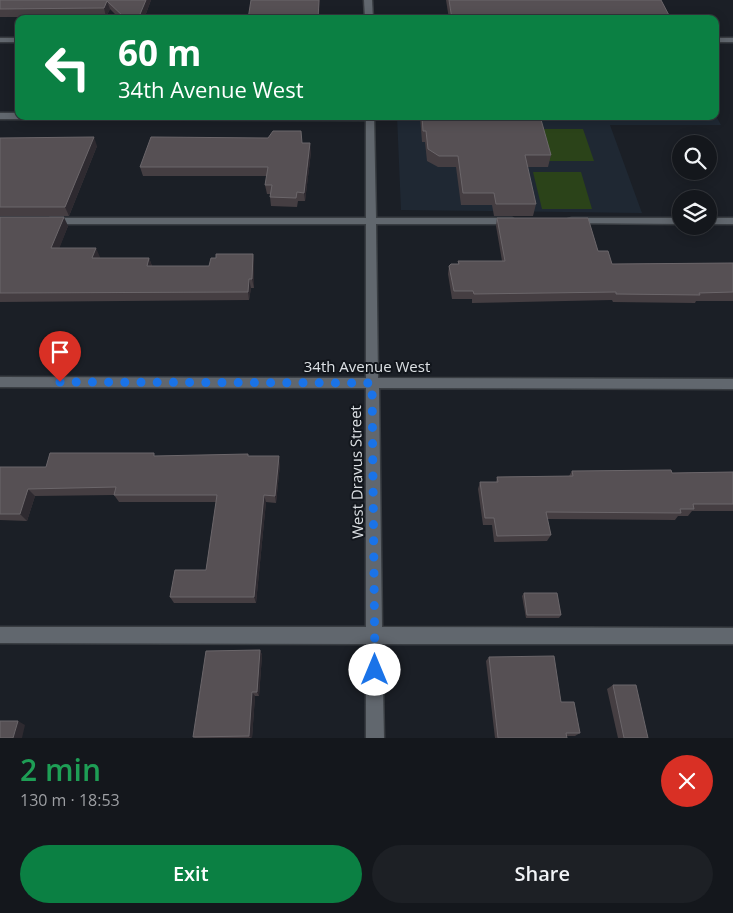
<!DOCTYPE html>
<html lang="en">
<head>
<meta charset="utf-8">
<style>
  :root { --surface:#14171c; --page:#1d2025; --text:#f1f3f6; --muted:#9d9fa3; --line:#33363b; --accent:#0b8043 }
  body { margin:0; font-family:"Open Sans",sans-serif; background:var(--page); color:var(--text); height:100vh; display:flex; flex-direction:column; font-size:19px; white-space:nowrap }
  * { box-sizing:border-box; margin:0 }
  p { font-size:16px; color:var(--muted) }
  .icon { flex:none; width:28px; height:28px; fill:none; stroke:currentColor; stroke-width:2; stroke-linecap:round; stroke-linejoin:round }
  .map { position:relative; height:738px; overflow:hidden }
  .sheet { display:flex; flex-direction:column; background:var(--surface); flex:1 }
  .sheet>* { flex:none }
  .guide { position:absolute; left:15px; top:15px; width:704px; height:105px; border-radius:10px; box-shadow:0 2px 12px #0003,0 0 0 1px var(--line); background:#0b8043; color:#fff; overflow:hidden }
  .tools { position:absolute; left:672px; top:135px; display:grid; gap:10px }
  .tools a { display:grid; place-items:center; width:45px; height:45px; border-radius:50%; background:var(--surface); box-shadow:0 2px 12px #0003,0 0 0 1px var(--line); font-size:25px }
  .pin { position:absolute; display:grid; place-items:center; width:42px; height:42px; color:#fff; margin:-51px -21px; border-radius:50% 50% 50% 0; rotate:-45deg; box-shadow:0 0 5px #0007 }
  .pin .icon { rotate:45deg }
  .me { position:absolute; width:55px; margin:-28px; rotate:0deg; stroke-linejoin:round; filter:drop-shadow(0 0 4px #0008) }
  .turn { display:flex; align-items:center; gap:18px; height:105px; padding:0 20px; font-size:22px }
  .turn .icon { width:65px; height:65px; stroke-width:2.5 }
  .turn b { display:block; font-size:35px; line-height:42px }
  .round { display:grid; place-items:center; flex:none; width:52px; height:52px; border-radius:26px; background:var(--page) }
  .summary { display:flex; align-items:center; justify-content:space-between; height:85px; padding:0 20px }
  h1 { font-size:30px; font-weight:600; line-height:38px; color:#1e9e55 }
  .primary-button { display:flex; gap:10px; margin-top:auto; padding:10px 20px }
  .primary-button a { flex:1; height:58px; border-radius:30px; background:var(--accent); color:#fff; font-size:20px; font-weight:600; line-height:58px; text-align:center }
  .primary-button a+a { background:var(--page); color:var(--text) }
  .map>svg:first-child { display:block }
  .built { fill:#1f2833 }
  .green { fill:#2b4319 }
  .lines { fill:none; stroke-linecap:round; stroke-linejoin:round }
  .minor-casing { stroke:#393d42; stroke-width:3 }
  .minor { fill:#61676e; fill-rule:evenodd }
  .wall { fill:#453e42 }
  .shaded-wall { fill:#2e2a30 }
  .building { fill:#565054; stroke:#6b666a }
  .route { stroke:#1a73e8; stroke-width:9; stroke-dasharray:0 16.2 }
  .labels { text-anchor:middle; stroke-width:4; stroke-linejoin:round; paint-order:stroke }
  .street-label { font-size:15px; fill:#dce0e4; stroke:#12161c }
</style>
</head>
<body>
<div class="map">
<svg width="733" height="738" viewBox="0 0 733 738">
  <rect width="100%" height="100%" fill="#1b1f26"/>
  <!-- built -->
  <path class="built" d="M715 114 721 125H610L642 213 401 210 397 116H715Z"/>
  <!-- green -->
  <g class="green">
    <path d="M538 129H583L594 161H546Z"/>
    <path d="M533 172H581L592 209H542Z"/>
  </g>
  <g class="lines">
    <!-- minor casing -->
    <g class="minor-casing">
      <g id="minor">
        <path d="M364 0H372L373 19H365Z"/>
        <rect x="0" y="38" width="19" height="4"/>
        <rect x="715" y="38" width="18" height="4"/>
        <path d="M0 113H19V116H374L376 218H512L517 221 512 224H376L378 378 733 379V389L379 388 382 627 733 628V644H382L384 738H366V644L0 643V627H366V388L0 387V377L366 378V224H50L45 221 50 218H366V120L0 119Z"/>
        <path d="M572 218H681V224L568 223V219Z"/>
        <rect x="709" y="218" width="24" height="6"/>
      </g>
    </g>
    <!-- minor -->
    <use href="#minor" class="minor"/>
  </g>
  <!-- wall -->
  <g class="wall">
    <path d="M0 0H151L144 19H120L110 9 106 17H0Z"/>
    <path d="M446 0H661L671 19H449Z"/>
    <path d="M420 116H540L551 155 548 167H527L536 204 533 216H494L492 205H461L456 167H438L427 161 425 142H422Z"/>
    <path d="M0 138 97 146 69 216H0Z"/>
    <path d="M302 143 311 152 305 201H298L297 207 271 206 270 197V194H267L265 185 267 176H143L140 167Z"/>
    <path d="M0 217 68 226 59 248 100 257 99 258H149L152 266H209L253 254 254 262V288H251L249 300 0 302Z"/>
    <path d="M497 218 598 251 612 264 733 263V301H696L695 303 613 302 612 300 472 303V299H452L448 274 449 266 458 264V261H502L496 226Z"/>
    <path d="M156 456H249L280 464 276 503 266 502 256 603H174L170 597 206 570 216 502H119L114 495 35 496 27 521 0 520V467H46Z"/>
    <path d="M572 471 672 473 733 472V511H692L688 516H678L675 520 547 519 551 535 547 541 494 542 492 525H483L478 489 480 482H496L497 477 569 476Z"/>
    <path d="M524 593 561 615 559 618H526L522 596Z"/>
    <path d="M260 650 262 655 259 696H255L252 738H195L193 737Z"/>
    <path d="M489 657 561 702 580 733 575 736H567V738H495L486 661Z"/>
    <path d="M613 685 648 738H618L607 689Z"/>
  </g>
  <!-- shaded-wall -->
  <g class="shaded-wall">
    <path d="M146 0H151L144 19H138Z"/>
    <path d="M319 0H320L319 19H318Z"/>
    <path d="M107 1 110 9 106 17 104 8Z"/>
    <path d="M94 137 97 146 69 216 65 207Z"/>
    <path d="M310 143 311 152 305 201 304 193Z"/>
    <path d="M64 217 68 226 56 257 51 248Z"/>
    <path d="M96 248 100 257 96 267 92 258Z"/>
    <path d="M253 254 254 262V288L252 279Z"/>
    <path d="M149 258 152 266H147Z"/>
    <path d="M249 279 251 288 249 300 248 292Z"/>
    <path d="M279 456 280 464 276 503 275 496Z"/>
    <path d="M28 489 35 496 27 521 20 514Z"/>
    <path d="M264 495 266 502 256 603 254 597Z"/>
    <path d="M260 650 262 655 259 696 257 692Z"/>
    <path d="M252 692 255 696 252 738H251L249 736Z"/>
    <path d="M18 721 25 725 22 738H13Z"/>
  </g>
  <!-- building -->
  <g class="building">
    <path d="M0 0H146L138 19H126L107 1 104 8 0 9Z"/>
    <path d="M251 0H319L318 19H248Z"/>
    <path d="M449 0H661L671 19H452Z"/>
    <path d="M422 116H540L551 155H525L536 204H496L494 193H463L458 156H439L428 149 426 131H423Z"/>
    <path d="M273 131H301L302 143H310L304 193 297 192 296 198 270 197 272 185H265L268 167H140L151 137 268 138Z"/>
    <path d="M94 137 65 207H0V138Z"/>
    <path d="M0 217H64L51 248H96L92 258H149L147 266H209L211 258H216V254H253L252 279H249L248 292 0 293Z"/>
    <path d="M497 218H588L598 251H608L612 264 733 263V292L699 293 700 295 616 294V292L474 294 473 291H454L449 266 451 264H459L458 261H505Z"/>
    <path d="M50 453H154V456L248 454V456H279L275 496 264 495 254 597H170L175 570H206L217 495H114L116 487 28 489 20 514H0V467H46Z"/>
    <path d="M671 470 672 473 733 472V504H693L694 509H680L681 513 546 512 551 535 497 536 494 518H485L480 482H498L497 477 573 476 572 471Z"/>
    <path d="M524 593H557L561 615H527Z"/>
    <path d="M260 650 257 692H252L249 736 193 737 206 651Z"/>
    <path d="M554 656 561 702H574L580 733H566L567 738H498L489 657Z"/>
    <path d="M613 685H636L648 738H624Z"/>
    <path d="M0 721H18L13 738H0Z"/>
  </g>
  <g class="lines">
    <!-- route -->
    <path class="route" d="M60 382 372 383 375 670"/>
  </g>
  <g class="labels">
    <!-- street labels -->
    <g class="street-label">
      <text x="367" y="372">34th Avenue West</text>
      <text transform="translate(357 472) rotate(-91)" y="5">West Dravus Street</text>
    </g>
  </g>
</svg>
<div class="tools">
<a><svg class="icon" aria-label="search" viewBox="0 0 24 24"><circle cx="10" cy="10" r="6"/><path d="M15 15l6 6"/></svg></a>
<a><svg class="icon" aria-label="layers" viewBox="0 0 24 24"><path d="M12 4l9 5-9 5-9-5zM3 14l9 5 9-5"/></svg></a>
</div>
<div class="pin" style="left:60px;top:382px;background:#d93025"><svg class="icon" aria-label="arrive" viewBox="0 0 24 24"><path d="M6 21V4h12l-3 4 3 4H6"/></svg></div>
<svg class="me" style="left:375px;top:670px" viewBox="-20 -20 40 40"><circle r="19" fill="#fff"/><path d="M0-13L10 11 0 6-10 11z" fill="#1a73e8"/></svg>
<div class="guide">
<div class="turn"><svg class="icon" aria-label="left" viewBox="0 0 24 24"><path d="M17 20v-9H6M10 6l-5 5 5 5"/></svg><div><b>60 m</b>34th Avenue West</div></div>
</div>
</div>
<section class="sheet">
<div class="summary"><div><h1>2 min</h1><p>130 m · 18:53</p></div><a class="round" style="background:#d93025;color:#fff"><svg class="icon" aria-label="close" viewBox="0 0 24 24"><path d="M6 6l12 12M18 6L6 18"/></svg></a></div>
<div class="primary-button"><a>Exit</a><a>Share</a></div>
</section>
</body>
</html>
